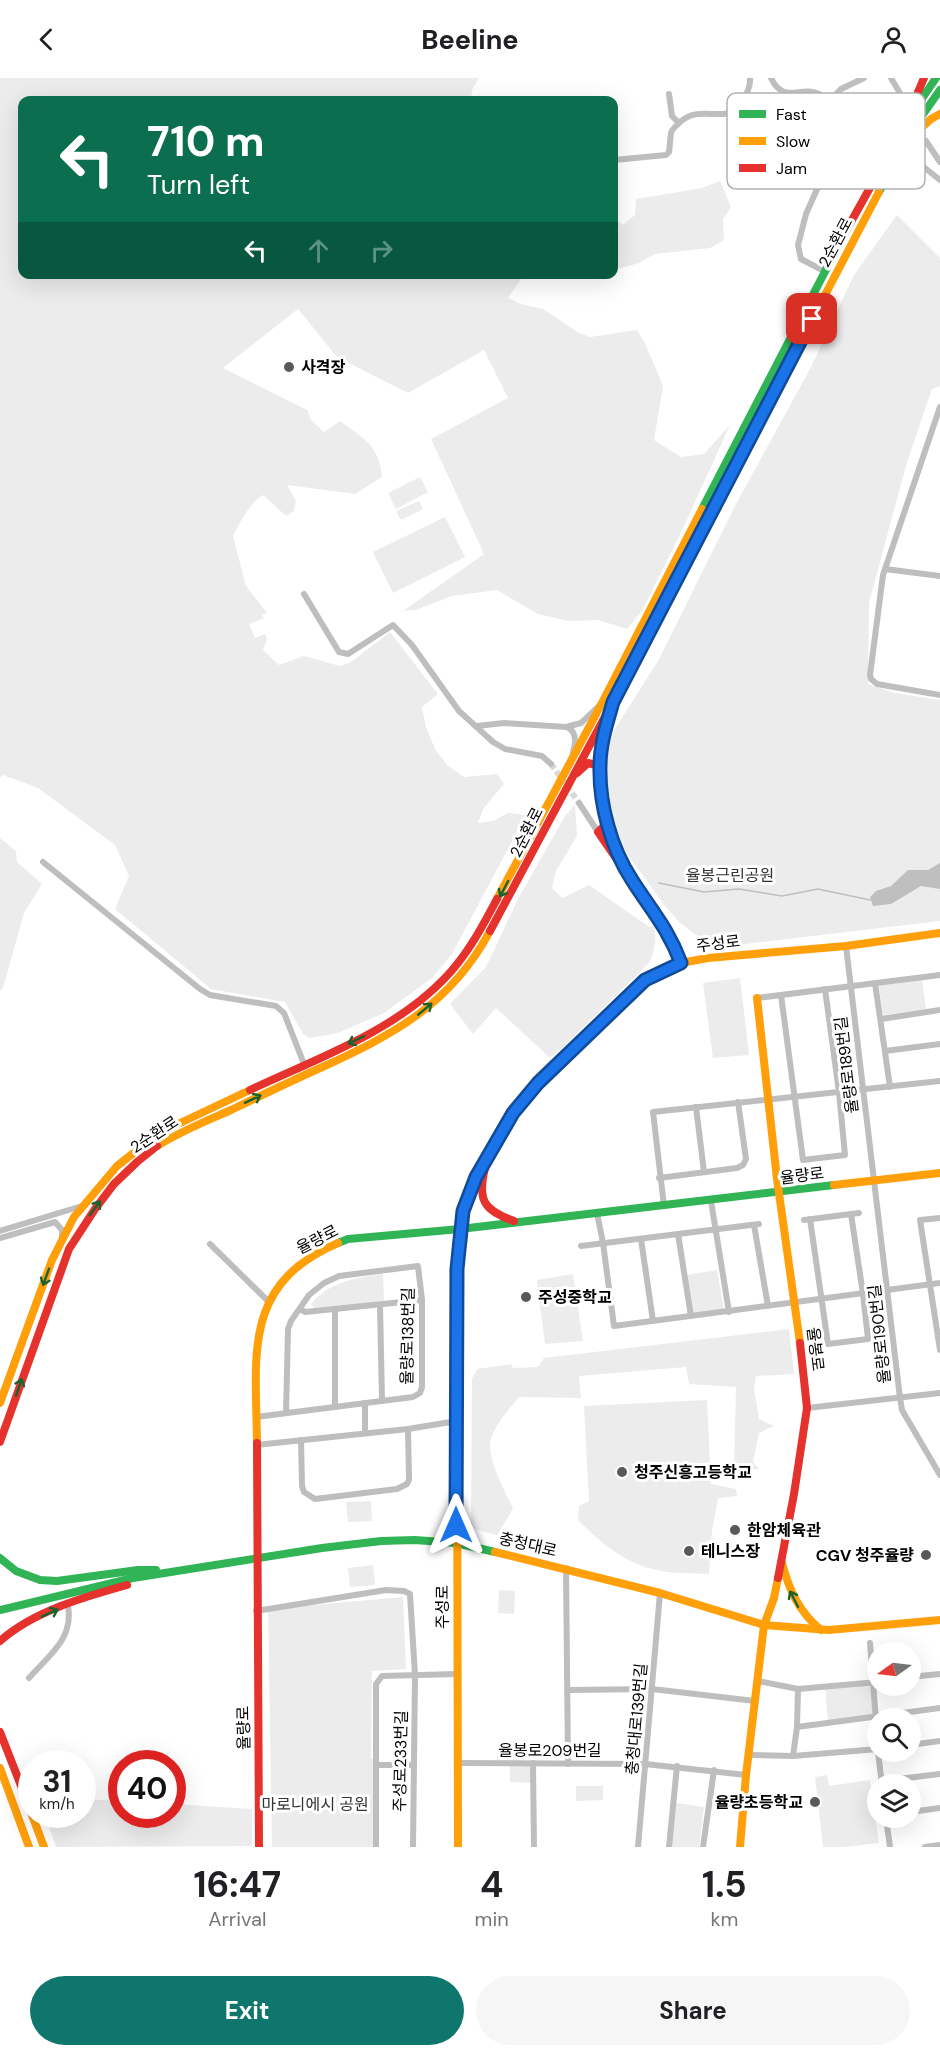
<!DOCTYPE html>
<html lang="en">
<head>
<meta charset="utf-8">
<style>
  :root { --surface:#fff; --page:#f6f6f6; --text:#202124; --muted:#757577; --accent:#0f766e }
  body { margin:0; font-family:"DM Sans","Noto Sans KR",sans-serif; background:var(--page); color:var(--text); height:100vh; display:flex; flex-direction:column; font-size:22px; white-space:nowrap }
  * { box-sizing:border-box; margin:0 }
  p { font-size:20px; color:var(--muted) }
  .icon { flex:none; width:33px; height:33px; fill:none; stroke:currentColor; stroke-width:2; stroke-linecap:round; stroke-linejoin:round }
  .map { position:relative; height:1769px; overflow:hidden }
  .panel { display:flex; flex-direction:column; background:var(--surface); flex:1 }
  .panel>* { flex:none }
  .banner { position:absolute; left:18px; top:18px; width:600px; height:183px; border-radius:12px; box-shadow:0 6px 24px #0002; background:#0b6e4f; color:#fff; overflow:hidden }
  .needle { width:39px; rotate:256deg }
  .tools { position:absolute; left:867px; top:1564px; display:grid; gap:12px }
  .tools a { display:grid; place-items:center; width:54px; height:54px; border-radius:50%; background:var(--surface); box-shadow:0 6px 24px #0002; font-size:30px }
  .speed { position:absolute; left:18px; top:1672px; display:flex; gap:12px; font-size:30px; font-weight:700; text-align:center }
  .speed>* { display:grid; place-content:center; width:78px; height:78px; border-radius:50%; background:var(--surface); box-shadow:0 6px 24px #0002; line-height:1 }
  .speed small { font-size:15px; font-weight:400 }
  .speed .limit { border:9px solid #d22; background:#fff; color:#111 }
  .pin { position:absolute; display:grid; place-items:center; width:51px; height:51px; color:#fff; margin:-26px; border-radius:12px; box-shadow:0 3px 9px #0006 }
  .me { position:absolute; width:66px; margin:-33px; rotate:0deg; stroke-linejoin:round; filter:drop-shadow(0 0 4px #0008) }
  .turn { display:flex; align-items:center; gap:21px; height:126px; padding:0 30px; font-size:27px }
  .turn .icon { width:78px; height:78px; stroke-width:2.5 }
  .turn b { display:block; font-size:42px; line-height:51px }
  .lanes { display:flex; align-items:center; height:57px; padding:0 30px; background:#0003; justify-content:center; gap:30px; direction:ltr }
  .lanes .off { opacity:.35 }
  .eta { display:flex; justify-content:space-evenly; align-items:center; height:102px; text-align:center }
  .eta b { font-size:36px; font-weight:700; line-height:42px }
  .cta { display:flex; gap:12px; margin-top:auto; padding:12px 30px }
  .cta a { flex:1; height:69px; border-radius:36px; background:var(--accent); color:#fff; font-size:24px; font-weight:700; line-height:69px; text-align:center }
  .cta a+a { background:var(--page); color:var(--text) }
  header { display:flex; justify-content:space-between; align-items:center; height:78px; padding:0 30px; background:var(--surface); font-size:27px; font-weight:700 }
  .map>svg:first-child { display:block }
  .green { fill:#ececec }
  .water { fill:#bfbfbf }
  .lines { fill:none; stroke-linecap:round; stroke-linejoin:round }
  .stream { stroke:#bfbfbf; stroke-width:1.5 }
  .street-tunnel { stroke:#d9d9d9; stroke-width:6; stroke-dasharray:6 3; stroke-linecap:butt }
  .street { stroke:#bebebe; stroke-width:6 }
  .fast { stroke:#30b455; stroke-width:8 }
  .slow { stroke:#ff9f0a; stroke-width:8 }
  .jam { stroke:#e5322d; stroke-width:8 }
  .oneway { stroke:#1a632f }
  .route-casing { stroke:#114b97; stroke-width:15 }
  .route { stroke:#1a73e8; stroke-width:10 }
  .poi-dot { fill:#595959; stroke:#fff; stroke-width:2 }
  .labels { text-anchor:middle; stroke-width:6; stroke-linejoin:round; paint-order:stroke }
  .street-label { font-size:16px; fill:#000; stroke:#fff }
  .poi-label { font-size:16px; font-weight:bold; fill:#000; stroke:#fff; text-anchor:start }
  .park-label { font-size:16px; fill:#333; stroke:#fff }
  .key { fill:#fff; stroke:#b2b2b2; stroke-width:1.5 }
  .key-label { font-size:16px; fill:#000 }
</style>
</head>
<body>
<header><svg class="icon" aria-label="back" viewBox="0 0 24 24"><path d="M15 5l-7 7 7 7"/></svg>Beeline<svg class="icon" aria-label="person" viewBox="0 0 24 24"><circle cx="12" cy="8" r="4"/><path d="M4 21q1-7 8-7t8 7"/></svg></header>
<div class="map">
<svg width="940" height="1769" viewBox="0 0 940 1769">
  <rect width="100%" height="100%" fill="#fff"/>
  <!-- green -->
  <g class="green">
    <path d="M0 0H479L472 12 471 22H22V196L524 197 508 220 521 226 543 231 579 255 590 259 637 252 645 265 663 308 654 362 681 379 704 376 730 347 685 446 642 533 627 551 598 542 568 543 538 536 497 512 452 518 416 532 403 533 484 476 431 361 508 320 484 272 408 315 337 279 298 231 223 290 307 332 311 342 324 354 340 343C364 361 379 367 382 399L355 416 287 407 296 423 294 433 286 438 263 417C249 426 240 444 233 458L246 508 267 535 262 537 264 540 249 546 255 560 265 556 267 561 263 572 279 587 304 578 340 588 351 584 390 554 438 616 422 629 426 649 435 671 447 687 464 699 497 696 504 706 483 731 478 745 493 743 508 735 526 737 452 876 432 900 384 935 338 955 310 960 303 956 285 924 211 911 115 831 129 798 115 767 38 710 3 697 0 700Z"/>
    <path d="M720 103 731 129 723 141 724 162 710 170 655 176 639 185 614 192V140L623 147 635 137 636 121 702 110Z"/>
    <path d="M897 137 940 180V308L932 311 907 384 869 525 868 606 895 615 940 622V843L737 867 717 864 696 857 679 844 665 828 627 776 614 745 603 678 615 651 658 583 736 426 810 291 854 197Z"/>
    <path d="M420 399 428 414 396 431 388 415Z"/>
    <path d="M419 423 423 431 401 442 396 433Z"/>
    <path d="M445 439 465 479 393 515 373 474Z"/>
    <path d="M575 727 577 758 556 793 552 810 562 820 589 807 649 849 654 848C657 862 655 872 649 885L563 969 550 980 496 930 473 956 450 926 486 889 518 821 565 738Z"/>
    <path d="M0 760 16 773 17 784 42 806 24 835 3 910 0 913Z"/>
    <path d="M740 900 749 977 713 980 703 905Z"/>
    <path d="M922 902 926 931 883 937 879 908Z"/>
    <path d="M717 1192 724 1231 694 1236 687 1197Z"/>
    <path d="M383 1196 384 1224 314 1230 311 1226C329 1204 355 1200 383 1196Z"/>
    <path d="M573 1196 583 1263 545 1266 537 1202Z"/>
    <path d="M789 1251 794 1296 756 1298 754 1311 759 1341 774 1348 759 1355 753 1384 759 1391 734 1392 736 1309 689 1306 686 1289 579 1298 581 1320 519 1319C510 1330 489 1353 490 1368 491 1390 505 1412 513 1431L497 1457 471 1450 472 1301 477 1291 511 1286 513 1290 538 1289 544 1280Z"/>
    <path d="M707 1322 711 1406 736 1411 737 1418 718 1420 712 1453 709 1496C692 1495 674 1496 657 1492 625 1486 600 1464 578 1442L579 1428 589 1423 584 1328Z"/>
    <path d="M371 1423 372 1443 348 1444 346 1424Z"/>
    <path d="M373 1487 375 1507 350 1509 348 1490Z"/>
    <path d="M499 1512 515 1513 514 1536 498 1535Z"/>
    <path d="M403 1519 406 1591 372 1593 371 1681H373V1769H272L268 1531Z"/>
    <path d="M872 1604 874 1638 828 1644 825 1608Z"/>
    <path d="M497 1672 523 1673V1683L497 1682Z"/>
    <path d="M510 1687 531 1688V1705L510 1704Z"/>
    <path d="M827 1697 829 1708 870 1702 879 1765 845 1769H823L815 1699Z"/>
    <path d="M576 1708H603V1722L576 1723Z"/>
    <path d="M83 1721 121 1723 122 1737H172L173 1726 252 1731V1768L56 1769 45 1737H82Z"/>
    <path d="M676 1725 704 1729 699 1769H671Z"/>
  </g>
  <!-- water -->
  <path class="water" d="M940 785V811L921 808 891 826 873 828 870 819 876 813 891 808 908 792H928Z"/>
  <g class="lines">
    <!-- stream -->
    <path class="stream" d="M659 805 704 814 739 811 782 818 818 811 870 822"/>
    <!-- street-tunnel -->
    <g class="street-tunnel">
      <path d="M904 22 926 63"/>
      <path d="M881 59 915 82"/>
      <path d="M551 686 579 725"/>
    </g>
    <!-- street -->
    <g class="street">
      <path d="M771 0C784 27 800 7 819 16 831 22 839 32 849 39 859 47 870 52 881 59"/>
      <path d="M891 0 904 22"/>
      <path d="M669 16 672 38 679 45"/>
      <path d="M829 23 841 11 864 0"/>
      <path d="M926 63 940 84"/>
      <path d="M614 82 666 77 669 74C670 68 670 61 671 55 671 53 674 50 676 48 691 31 705 37 724 36 738 34 751 13 750 0"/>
      <path d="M915 82 940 102"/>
      <path d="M824 193 801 181 798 167 806 136 834 73 838 31"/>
      <path d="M940 329 883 497 870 597 871 601 877 606 940 617"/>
      <path d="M885 491 940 498"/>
      <path d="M304 516 339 574 348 576 393 547 412 567 459 633 493 664 505 671 542 678 551 686"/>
      <path d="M477 648 504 645 566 649 581 645 598 629"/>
      <path d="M567 649C577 654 576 664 573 674"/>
      <path d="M579 725 598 754"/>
      <path d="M43 784 200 911 210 917 276 928 284 935 304 986"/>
      <path d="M846 868 900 1320 902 1332 940 1397"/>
      <path d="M875 905 890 1009"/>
      <path d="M781 917 803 1082 845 1077 839 1014 825 911"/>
      <path d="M757 920 940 897"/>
      <path d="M881 941 940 932"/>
      <path d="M885 973 940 966"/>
      <path d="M696 1029 704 1094"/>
      <path d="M659 1100 737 1090 743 1087 746 1081 738 1024"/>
      <path d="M711 1123 729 1234"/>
      <path d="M664 1128 653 1034 940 1003"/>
      <path d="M597 1135 603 1165 614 1248 940 1205"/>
      <path d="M940 1140 920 1142 940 1272"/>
      <path d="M810 1141 828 1266 868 1261 863 1216 851 1136"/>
      <path d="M804 1142 859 1135"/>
      <path d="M754 1147 768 1228"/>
      <path d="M0 1153 82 1128"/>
      <path d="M678 1156 691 1238"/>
      <path d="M0 1160 55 1144 62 1152V1161"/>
      <path d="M641 1161 653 1243"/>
      <path d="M210 1166 269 1224"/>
      <path d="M581 1168 759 1146"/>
      <path d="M380 1227 382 1323"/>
      <path d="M300 1231 305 1234 422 1222"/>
      <path d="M335 1329V1232"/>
      <path d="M807 1330 940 1315"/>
      <path d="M256 1339 413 1319 420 1315 422 1309V1222L418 1188 339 1198 324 1205 309 1217 291 1243 288 1251 286 1335"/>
      <path d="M365 1355V1325"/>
      <path d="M301 1362 302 1408 304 1414 315 1421 397 1411 407 1406 409 1402 408 1351"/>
      <path d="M256 1367 408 1351 457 1343"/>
      <path d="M566 1490 568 1686"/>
      <path d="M256 1533 386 1512 404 1513 410 1516 415 1597 413 1769"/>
      <path d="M870 1565 878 1669"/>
      <path d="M910 1599 940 1596"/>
      <path d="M29 1600C50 1576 74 1561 68 1527"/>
      <path d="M758 1603 798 1611 878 1604"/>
      <path d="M568 1612 652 1611 755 1623"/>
      <path d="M797 1649 940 1630"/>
      <path d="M910 1667 940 1663"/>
      <path d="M878 1674 882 1707"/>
      <path d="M749 1677 793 1678 878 1671"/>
      <path d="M793 1678 797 1649 798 1611"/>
      <path d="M458 1685 645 1686 746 1697"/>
      <path d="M533 1685 534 1769"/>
      <path d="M377 1687H413"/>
      <path d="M882 1703 940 1696"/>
      <path d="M910 1734 940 1730"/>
      <path d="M886 1740 890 1769"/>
      <path d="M376 1769V1606L382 1598 457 1596"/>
      <path d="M638 1769 660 1515"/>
      <path d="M669 1769 677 1688"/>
      <path d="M703 1769 714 1692"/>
      <path d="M925 1769 940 1767"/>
    </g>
    <!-- fast -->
    <g class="fast">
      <path d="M914 32 936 0"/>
      <path d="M879 114 919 42 940 12"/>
      <path d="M702 431 847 151"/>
      <path d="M607 635 716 425"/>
      <path d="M338 1165 348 1161 460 1151 834 1107"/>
      <path d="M0 1480 16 1493 40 1502 57 1503 138 1492H156"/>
      <path d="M0 1532 133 1500 322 1470 381 1463 415 1462 456 1465 495 1474"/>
    </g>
    <!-- slow -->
    <g class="slow">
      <path d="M910 60 931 41 940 36"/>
      <path d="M716 425 879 114"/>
      <path d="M609 639 600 688 605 739 631 801"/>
      <path d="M497 821 602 625 702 431"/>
      <path d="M757 920 777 1101 800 1265"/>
      <path d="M571 973 645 902 681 885 708 880 846 868 940 855"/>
      <path d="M157 1068C181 1053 206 1043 231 1032 260 1018 289 1004 318 991 391 958 451 927 490 853"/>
      <path d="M834 1107 940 1095"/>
      <path d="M457 1322 458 1769"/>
      <path d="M0 1325 52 1182 74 1139 117 1088 159 1055 250 1012"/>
      <path d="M257 1365C256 1277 242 1206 338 1165"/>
      <path d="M495 1474 660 1515 764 1547 829 1552 940 1542"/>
      <path d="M782 1485C789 1512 799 1534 821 1552"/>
      <path d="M0 1690 29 1769"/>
      <path d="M32 1737 44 1769"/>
      <path d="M740 1769 746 1697 764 1547 774 1520 778 1500"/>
    </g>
    <!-- jam -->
    <g class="jam">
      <path d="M903 49 924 0"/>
      <path d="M847 151 906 45"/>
      <path d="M577 695 588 685 600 688"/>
      <path d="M605 739 604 748 598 754 620 786"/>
      <path d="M629 798 665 850 681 885"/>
      <path d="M490 853 607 635"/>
      <path d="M250 1012C316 981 393 954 444 901 467 878 482 849 497 821"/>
      <path d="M485 1090C477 1123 484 1132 514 1143"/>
      <path d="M457 1322V1191L463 1133 476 1099 513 1035 538 1005 571 973"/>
      <path d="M0 1364 69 1171 95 1131 114 1106 137 1084 157 1068"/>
      <path d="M257 1365 259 1769"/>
      <path d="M778 1500 794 1416 807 1330 800 1265"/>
      <path d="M0 1563C34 1533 84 1519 127 1507"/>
      <path d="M0 1654 32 1736"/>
    </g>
  </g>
  <!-- one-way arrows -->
  <defs><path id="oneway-shaft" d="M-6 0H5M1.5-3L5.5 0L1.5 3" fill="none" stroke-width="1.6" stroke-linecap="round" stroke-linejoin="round" transform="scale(1.5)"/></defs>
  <g class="oneway">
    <use href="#oneway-shaft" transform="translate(504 811) rotate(118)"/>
    <use href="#oneway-shaft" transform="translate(425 931) rotate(-40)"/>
    <use href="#oneway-shaft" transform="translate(356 962) rotate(154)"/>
    <use href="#oneway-shaft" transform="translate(253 1021) rotate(-25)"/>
    <use href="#oneway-shaft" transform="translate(95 1130) rotate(-54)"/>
    <use href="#oneway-shaft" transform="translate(46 1199) rotate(110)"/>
    <use href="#oneway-shaft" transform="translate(19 1309) rotate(-71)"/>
    <use href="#oneway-shaft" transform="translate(794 1521) rotate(-117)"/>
    <use href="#oneway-shaft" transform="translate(50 1535) rotate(-24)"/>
  </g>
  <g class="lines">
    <!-- route casing -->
    <g class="route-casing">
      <path id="route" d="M456 1447 457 1191 463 1133 476 1099 513 1035 538 1005 645 902 681 885C668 850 651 832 632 802 611 770 599 726 600 688 600 666 607 645 613 624L812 241"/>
    </g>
    <!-- route -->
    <use href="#route" class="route"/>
  </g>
  <!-- markers -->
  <g class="poi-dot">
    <circle cx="289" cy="289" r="6"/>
    <circle cx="526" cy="1219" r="6"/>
    <circle cx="622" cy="1394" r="6"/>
    <circle cx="735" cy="1452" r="6"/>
    <circle cx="689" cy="1473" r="6"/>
    <circle cx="926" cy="1477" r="6"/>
    <circle cx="815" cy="1724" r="6"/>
  </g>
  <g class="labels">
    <!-- street labels -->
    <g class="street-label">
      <text transform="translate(835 164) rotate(-62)" y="6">2순환로</text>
      <text transform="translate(526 754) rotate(-63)" y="6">2순환로</text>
      <text transform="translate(718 865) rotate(-7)" y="6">주성로</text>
      <text transform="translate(846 987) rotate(-97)" y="6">율량로189번길</text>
      <text transform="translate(154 1056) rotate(-33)" y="6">2순환로</text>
      <text transform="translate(802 1097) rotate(-7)" y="6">율량로</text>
      <text transform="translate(317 1161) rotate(-27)" y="6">율량로</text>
      <text transform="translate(879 1256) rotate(-96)" y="6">율량로190번길</text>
      <text transform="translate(407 1258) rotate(-89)" y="6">율량로138번길</text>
      <text transform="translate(816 1271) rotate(83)" y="6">율봉로</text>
      <text transform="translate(528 1466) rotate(13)" y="6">충청대로</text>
      <text transform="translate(442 1529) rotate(-90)" y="6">주성로</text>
      <text transform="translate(636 1641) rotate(-85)" y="6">충청대로139번길</text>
      <text transform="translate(243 1650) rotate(-91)" y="6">율량로</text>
      <text x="550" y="1678">율봉로209번길</text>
      <text transform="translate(400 1683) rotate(-89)" y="6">주성로233번길</text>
    </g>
    <!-- poi labels -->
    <g class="poi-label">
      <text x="301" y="295">사격장</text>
      <text x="538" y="1225">주성중학교</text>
      <text x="634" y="1400">청주신흥고등학교</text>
      <text x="747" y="1458">한암체육관</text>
      <text x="701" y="1479">테니스장</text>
      <text x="914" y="1483" text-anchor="end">CGV 청주율량</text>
      <text x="803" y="1730" text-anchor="end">율량초등학교</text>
    </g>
    <!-- park labels -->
    <g class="park-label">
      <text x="730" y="803">율봉근린공원</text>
      <text x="315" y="1732">마로니에시 공원</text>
    </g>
  </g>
  <!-- legend -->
  <rect x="727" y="15" width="198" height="96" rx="9" class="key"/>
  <rect x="739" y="32" width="27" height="8" fill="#30b455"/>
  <rect x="739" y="59" width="27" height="8" fill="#ff9f0a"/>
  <rect x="739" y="86" width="27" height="8" fill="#e5322d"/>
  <g class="key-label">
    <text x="776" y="42">Fast</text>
    <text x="776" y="69">Slow</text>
    <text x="776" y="96">Jam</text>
  </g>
</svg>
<div class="tools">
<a><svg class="needle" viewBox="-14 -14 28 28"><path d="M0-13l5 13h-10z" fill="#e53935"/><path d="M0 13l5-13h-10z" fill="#757577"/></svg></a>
<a><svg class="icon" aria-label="search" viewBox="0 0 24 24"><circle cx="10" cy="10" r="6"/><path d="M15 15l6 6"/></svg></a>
<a><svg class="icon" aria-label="layers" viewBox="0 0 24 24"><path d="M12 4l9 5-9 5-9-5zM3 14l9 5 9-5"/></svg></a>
</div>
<div class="speed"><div>31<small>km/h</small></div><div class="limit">40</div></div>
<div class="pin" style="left:812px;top:241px;background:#d93025"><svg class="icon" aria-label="arrive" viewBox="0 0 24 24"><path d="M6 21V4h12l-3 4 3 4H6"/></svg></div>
<svg class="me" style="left:456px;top:1447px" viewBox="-20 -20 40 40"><path d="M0-17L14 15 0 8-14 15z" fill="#1a73e8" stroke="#fff" stroke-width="4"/></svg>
<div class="banner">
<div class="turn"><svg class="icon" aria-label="left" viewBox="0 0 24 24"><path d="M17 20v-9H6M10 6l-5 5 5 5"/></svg><div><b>710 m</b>Turn left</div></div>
<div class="lanes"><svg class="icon" aria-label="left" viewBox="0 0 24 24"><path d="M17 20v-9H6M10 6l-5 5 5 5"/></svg><svg class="icon off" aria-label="ahead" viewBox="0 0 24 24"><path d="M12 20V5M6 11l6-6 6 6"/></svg><svg class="icon off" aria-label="right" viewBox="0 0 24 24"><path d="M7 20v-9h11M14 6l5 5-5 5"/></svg></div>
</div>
</div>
<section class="panel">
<div class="eta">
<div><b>16:47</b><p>Arrival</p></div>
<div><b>4</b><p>min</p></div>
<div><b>1.5</b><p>km</p></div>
</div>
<div class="cta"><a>Exit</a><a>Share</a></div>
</section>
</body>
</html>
